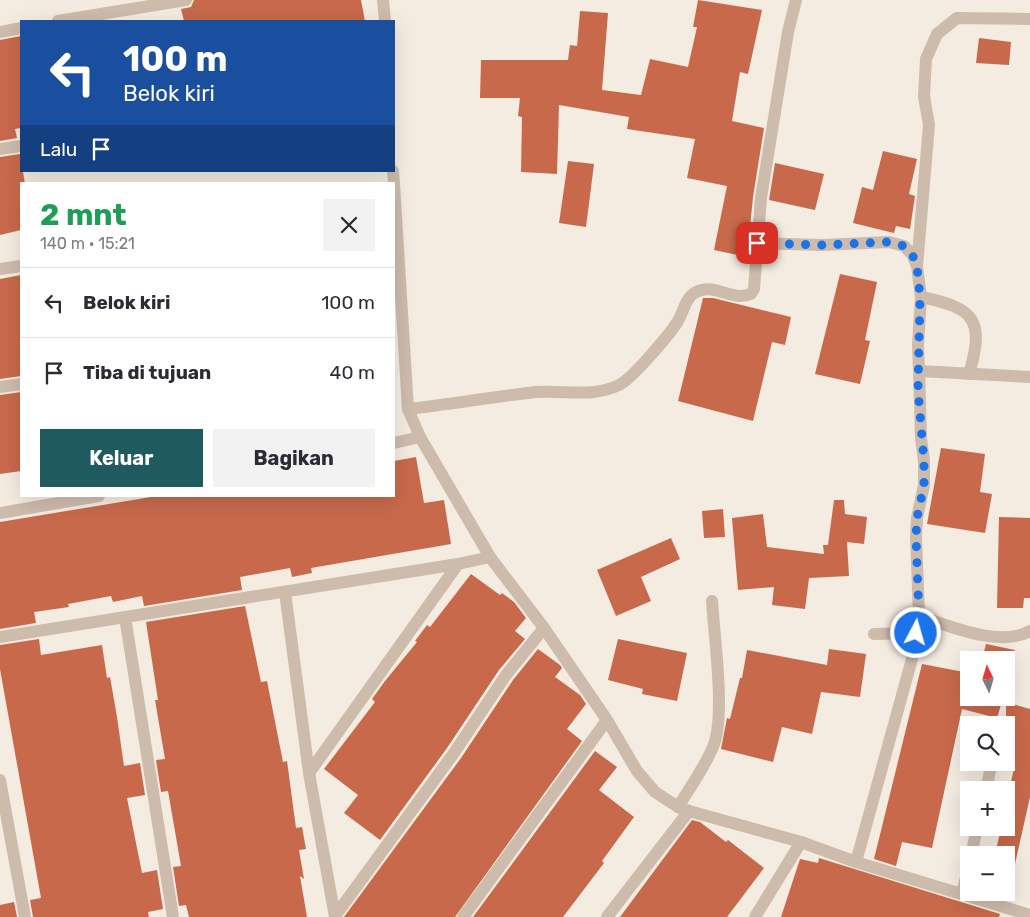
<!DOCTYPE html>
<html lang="id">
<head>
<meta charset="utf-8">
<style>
  :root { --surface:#fff; --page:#f2f2f3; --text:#2b2b33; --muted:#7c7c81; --line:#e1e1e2; --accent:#1f5a5e }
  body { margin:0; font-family:Rubik,sans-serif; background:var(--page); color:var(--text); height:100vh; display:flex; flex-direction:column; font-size:19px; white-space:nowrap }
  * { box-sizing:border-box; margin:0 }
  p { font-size:16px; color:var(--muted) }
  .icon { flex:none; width:28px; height:28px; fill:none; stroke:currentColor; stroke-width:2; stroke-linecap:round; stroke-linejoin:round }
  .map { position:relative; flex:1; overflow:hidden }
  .details { position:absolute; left:20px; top:182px; width:375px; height:315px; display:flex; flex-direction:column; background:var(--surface); border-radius:0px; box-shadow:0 5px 20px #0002 }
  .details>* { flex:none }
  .banner { position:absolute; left:20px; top:20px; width:375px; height:152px; border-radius:0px; box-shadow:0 5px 20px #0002; background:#1a4fa0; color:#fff; overflow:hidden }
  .needle { width:32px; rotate:355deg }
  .fabs { position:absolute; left:960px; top:651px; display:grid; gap:10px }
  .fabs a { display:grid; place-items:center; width:55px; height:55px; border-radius:0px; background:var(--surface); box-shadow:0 5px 20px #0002; font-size:25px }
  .pin { position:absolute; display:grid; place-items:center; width:42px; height:42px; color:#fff; margin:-21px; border-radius:10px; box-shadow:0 2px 8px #0006 }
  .me { position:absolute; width:55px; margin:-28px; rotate:6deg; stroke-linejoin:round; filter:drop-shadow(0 0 4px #0008) }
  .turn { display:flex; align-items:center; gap:18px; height:105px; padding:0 20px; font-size:22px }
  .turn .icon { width:65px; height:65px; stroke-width:2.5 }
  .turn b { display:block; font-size:35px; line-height:42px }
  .then { display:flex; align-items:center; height:48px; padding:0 20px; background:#0003; gap:10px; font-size:19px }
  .round { display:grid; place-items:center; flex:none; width:52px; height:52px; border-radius:0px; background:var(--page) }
  .head { display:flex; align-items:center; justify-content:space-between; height:85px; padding:0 20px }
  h1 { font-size:30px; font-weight:700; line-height:38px; color:#1e9e55 }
  .button { display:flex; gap:10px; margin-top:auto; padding:10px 20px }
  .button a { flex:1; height:58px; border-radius:0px; background:var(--accent); color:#fff; font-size:20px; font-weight:700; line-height:58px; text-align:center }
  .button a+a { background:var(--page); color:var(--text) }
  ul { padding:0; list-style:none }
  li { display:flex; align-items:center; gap:15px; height:70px; padding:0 20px; border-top:1px solid var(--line) }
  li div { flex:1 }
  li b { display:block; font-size:19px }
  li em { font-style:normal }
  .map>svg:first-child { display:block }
  .building { fill:#c8694b }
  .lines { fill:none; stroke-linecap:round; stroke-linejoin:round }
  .service { stroke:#cdbbac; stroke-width:12 }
  .minor { stroke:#cdbbac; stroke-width:12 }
  .route { stroke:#1a73e8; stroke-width:9; stroke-dasharray:0 16.2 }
</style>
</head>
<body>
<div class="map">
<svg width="1030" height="917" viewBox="0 0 1030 917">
  <rect width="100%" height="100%" fill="#f4ebe1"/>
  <!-- building -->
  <g class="building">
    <path d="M194 0H361L365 21H184L181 9 191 7Z"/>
    <path d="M698 0 762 10 748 74 740 72 732 121 764 128 753 197 747 257 714 250 727 186 687 178 695 139 627 129 629 117 559 105 557 174 521 172 522 117 518 116 520 98H480L481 60H568L570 45 577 46 580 11 608 13 602 90 641 95 650 59 688 67 697 27H693Z"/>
    <path d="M21 36V128L15 129 17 138 0 141V40Z"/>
    <path d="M979 38 1011 42 1009 65 976 63Z"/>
    <path d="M883 151 917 159 909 194 915 196 910 229 896 226 894 233 853 223 862 187 873 190Z"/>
    <path d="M20 154 25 184H21V230L0 235V157Z"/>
    <path d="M568 161 594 164 586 227 559 223Z"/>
    <path d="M775 163 824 174 815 210 769 200Z"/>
    <path d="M840 274 877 282 865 340 870 341 860 384 815 374Z"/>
    <path d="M21 275V376L0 379V279Z"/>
    <path d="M703 298H713L791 317 785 345 772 342 753 421 678 401Z"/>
    <path d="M21 392V471L0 474V395Z"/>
    <path d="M941 448 985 454 980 492 992 494 985 533 927 524Z"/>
    <path d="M416 457 424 503 444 500 451 544 311 568 312 573 292 577 290 568 240 577 242 590 144 606 142 596 113 602 111 596 68 604 69 607 34 612 36 623 0 629V522L157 496H394V461Z"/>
    <path d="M834 500H844L845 514 867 517 864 544 847 542 849 576 809 578 805 609 772 605 774 587 738 590 732 518 763 514 767 547 824 554 823 545H828Z"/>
    <path d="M723 509 725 537 704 538 702 511Z"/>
    <path d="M999 517 1030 518V598H1024L1023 608H997Z"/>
    <path d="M671 538 680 559 641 577 651 601 616 616 597 570Z"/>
    <path d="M471 574 500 595 502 593 514 602 526 618 515 631 525 639 499 670 447 748 380 840 344 813 358 795 324 769 375 702 372 699 385 681 417 642 415 641 427 625 430 627Z"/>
    <path d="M245 606 261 682 267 681 283 762 287 761 296 828 302 827 306 849 299 850 304 879 300 876 307 917H189L186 905 179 906 173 867 181 866 168 791 161 792 156 760 165 759 155 700H158L146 622Z"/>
    <path d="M39 639 41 655 102 645 107 678 110 677 117 717 124 766 140 763 145 795 127 798 142 873 157 870 163 909 148 912 149 917H33L30 900 41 898 0 669V645Z"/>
    <path d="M618 639 687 653 677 701 642 694 643 689 608 680Z"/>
    <path d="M986 644 1015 650 1006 684V660H982Z"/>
    <path d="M538 649 560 665 562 668 555 677 580 695 586 704 567 729 582 741 455 917H344L461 758 513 680Z"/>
    <path d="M829 649 866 654 860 697 821 692 812 734 782 727 773 762 721 749 727 718 730 719 740 678H742L747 650 827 665Z"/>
    <path d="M922 664 969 673V698H1003L997 718 962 709 932 848 902 842 896 866 874 859Z"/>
    <path d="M1006 702 1030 709V797L1015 864 1006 863V855H995L1001 828H1006V804L1015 764 1006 763Z"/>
    <path d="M595 751 617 767 599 790 634 817 602 861 604 863 563 917H473Z"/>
    <path d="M692 820 700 822 726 842 728 840 764 868 727 917H620Z"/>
    <path d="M819 858 1000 914 999 917H781L800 859 818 863Z"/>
    <path d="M14 902 17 917H0V905Z"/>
  </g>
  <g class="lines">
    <!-- service -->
    <path class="service" d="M921 297C975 308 985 320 969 374"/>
    <!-- minor -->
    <g class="minor">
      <path d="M383 0 385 21"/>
      <path d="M58 21 186 0"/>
      <path d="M0 32 21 28"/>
      <path d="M0 149 21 146"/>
      <path d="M393 171 394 184"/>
      <path d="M394 184 408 409 420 437 490 557 544 628 607 720 637 771 655 792 678 807 689 811 801 842 856 862 1030 915"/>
      <path d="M757 243 822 245 889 242 904 246 912 254 917 266 921 297 918 345 919 371"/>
      <path d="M917 266 929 125 924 96 926 59 937 34 957 18 1030 19"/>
      <path d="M0 269 21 266"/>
      <path d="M0 387 21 384"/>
      <path d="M408 409C450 404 493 397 536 392 564 390 593 398 619 385 632 379 670 334 678 321 684 311 685 298 696 292 714 282 732 302 751 294L754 289 761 198 788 32 796 0"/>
      <path d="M394 443 420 437"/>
      <path d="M0 513 99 496"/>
      <path d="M285 592 309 773 335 917"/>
      <path d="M919 616C949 626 1000 648 1030 631"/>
      <path d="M125 617 173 917"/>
      <path d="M874 634 917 633"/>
      <path d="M0 637 458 564 490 557"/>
      <path d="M309 773 458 564"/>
      <path d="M0 780 25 917"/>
      <path d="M986 790 992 762"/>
      <path d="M678 807C690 788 704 768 713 747 726 717 714 636 712 601"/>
      <path d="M971 855 977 828"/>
      <path d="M856 862 915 648 919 616 916 536 917 518 924 485V461L921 438 919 371 1030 377"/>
      <path d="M962 894 969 865"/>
      <path d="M335 916 454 753 506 675 544 628"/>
      <path d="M463 917 607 720"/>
      <path d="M607 917 689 811"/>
      <path d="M755 917 801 842"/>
    </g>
  </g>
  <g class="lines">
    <!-- route -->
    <path class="route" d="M757 243 822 245 889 242 904 246 912 254 917 266 920 297 918 390 924 461V485L917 518 916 536 919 616 916 633"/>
  </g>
</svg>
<div class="fabs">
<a><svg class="needle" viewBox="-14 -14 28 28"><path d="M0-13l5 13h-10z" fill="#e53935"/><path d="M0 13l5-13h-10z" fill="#7c7c81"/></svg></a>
<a><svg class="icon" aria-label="search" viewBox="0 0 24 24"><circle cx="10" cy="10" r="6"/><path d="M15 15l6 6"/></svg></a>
<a>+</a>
<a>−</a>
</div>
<div class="pin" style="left:757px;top:243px;background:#d93025"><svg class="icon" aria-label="arrive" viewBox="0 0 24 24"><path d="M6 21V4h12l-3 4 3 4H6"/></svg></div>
<svg class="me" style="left:916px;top:633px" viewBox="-20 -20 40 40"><circle r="17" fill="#1a73e8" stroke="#fff" stroke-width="3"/><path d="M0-11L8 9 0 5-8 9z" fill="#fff"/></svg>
<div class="banner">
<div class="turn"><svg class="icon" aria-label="left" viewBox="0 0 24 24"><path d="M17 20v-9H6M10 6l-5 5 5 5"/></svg><div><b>100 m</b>Belok kiri</div></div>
<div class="then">Lalu<svg class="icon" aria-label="arrive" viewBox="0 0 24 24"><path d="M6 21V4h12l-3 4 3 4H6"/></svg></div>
</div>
<section class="details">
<div class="head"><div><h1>2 mnt</h1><p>140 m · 15:21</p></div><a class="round"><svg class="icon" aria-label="close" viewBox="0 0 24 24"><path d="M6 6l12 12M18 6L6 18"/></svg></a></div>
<ul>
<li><svg class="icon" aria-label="left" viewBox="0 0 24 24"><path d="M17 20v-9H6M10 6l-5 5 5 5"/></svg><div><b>Belok kiri</b></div><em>100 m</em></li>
<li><svg class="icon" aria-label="arrive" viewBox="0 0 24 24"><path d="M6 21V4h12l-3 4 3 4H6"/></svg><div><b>Tiba di tujuan</b></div><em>40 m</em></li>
</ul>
<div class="button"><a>Keluar</a><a>Bagikan</a></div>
</section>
</div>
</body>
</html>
